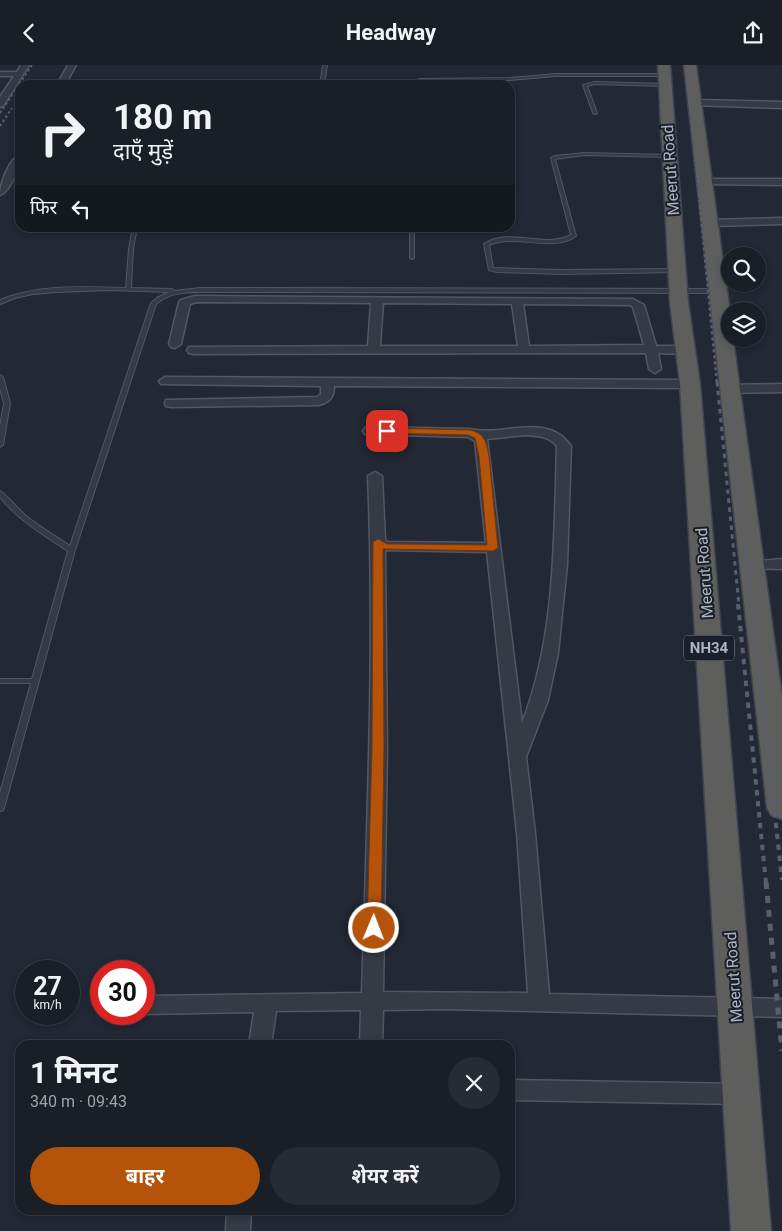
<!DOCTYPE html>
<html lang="hi">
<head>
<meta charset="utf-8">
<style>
  :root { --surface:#1a1e27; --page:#272b33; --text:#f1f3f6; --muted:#9fa2a7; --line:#383c44; --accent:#b45309 }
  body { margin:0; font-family:Roboto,"Noto Sans Devanagari",sans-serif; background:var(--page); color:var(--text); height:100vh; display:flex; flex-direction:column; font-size:19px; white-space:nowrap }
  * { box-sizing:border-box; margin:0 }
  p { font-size:16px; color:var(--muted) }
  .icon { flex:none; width:28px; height:28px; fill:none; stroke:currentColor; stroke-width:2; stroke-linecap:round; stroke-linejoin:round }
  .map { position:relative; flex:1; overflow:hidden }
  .sheet { position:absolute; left:15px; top:975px; width:500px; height:175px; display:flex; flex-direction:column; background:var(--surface); border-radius:15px; box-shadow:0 2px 8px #0003,0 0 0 1px var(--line) }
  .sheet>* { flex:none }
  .hud { position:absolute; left:15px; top:15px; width:500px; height:152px; border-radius:15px; box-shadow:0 2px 8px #0003,0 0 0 1px var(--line); background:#1a1e27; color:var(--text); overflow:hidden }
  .tools { position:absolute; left:721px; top:182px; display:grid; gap:10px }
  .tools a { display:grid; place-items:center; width:45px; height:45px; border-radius:50%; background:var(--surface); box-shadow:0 2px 8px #0003,0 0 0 1px var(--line); font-size:25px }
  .speed { position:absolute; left:15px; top:895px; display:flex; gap:10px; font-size:25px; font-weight:700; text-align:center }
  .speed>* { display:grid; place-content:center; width:65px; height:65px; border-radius:50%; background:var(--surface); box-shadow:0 2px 8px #0003,0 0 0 1px var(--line); line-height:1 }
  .speed small { font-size:12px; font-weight:400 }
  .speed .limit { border:8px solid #d22; background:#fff; color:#111 }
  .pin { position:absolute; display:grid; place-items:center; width:42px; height:42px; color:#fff; margin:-21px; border-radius:10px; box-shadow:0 2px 8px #0006 }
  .me { position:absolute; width:55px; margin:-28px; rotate:1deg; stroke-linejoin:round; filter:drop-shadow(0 0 4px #0008) }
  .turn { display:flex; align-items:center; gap:18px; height:105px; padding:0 15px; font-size:22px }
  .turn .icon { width:65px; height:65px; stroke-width:2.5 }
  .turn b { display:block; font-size:35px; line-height:42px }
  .then { display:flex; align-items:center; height:48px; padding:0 15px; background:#0003; gap:10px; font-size:19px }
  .round { display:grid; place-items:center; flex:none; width:52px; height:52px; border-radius:26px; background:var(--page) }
  .overview { display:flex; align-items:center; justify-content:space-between; height:85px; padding:0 15px }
  h1 { font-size:30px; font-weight:700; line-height:38px }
  .action { display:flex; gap:10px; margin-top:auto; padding:10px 15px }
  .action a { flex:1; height:58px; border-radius:30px; background:var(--accent); color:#fff; font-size:20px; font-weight:700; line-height:58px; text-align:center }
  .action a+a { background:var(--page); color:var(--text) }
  header { display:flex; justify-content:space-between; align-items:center; height:65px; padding:0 15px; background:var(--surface); font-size:22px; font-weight:700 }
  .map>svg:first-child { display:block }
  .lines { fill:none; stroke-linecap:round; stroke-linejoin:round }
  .service-casing { stroke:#525763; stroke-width:2 }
  .minor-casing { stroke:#525763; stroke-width:3 }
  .trunk-casing { stroke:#3f4450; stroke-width:3 }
  .service { fill:#353a45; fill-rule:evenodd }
  .minor { fill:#353a45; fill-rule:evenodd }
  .trunk { fill:#5e5e5c; fill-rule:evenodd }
  .rail-far4 { stroke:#595f6e; stroke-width:2; stroke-dasharray:2.5 2.5; stroke-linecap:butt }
  .rail-far3 { stroke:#595f6e; stroke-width:2.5; stroke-dasharray:3 3; stroke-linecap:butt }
  .rail-far2 { stroke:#595f6e; stroke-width:3; stroke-dasharray:4.5 4.5; stroke-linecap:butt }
  .rail-far1 { stroke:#595f6e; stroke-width:4; stroke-dasharray:5.5 5.5; stroke-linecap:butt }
  .rail { stroke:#595f6e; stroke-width:5; stroke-dasharray:7 7; stroke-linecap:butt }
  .route { fill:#b45309; stroke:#753606 }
  .labels { text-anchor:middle; stroke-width:4; stroke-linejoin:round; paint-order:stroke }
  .shield { fill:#1a1f2a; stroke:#828794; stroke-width:1 }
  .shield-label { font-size:15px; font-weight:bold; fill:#afb4c2 }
  .street-label { font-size:16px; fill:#afb4c2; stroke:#1a1f2a }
</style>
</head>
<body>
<header><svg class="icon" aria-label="back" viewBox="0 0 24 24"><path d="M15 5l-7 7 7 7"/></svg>Headway<svg class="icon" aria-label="share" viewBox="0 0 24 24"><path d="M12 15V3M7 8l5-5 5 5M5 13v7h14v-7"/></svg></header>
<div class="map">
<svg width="782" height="1166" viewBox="0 0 782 1166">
  <rect width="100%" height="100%" fill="#222834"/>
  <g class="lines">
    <!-- service casing -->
    <g class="service-casing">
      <g id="service">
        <path d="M323 0H327L324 20H320Z"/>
        <path d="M556 9H664L666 10 664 11H556L510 15 421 16 411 19 410 20H406L408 17 421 14 510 13Z"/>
        <path d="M595 17 665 19 667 20 665 21 595 19 587 21 597 48 595 49 593 48 583 20Z"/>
        <path d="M584 88 669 90 671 91 669 92 584 90 555 94 576 171C553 188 516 168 489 180L493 203 560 205 677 204 679 205V207L560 209 497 207 489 205 484 179C510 162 544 184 571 170L551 93 555 91Z"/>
        <path d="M133 162H137L133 184 131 223 172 224 175 226 200 223 718 224 721 226 718 228 200 227C184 227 169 228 156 239L75 485 4 743 3 745 0 746V728L31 618H0V614H32L68 486C44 470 18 455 0 432V426C7 430 18 444 26 451 40 462 55 471 70 481L151 238 157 233 169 227 109 225 57 227 33 229 15 233 0 239V235C39 219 84 222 126 223L129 184Z"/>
        <path d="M410 162H414V193L412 194 410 193Z"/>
        <path d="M0 310 3 312 10 338 3 380 0 382V362L4 338 0 323Z"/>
      </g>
    </g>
    <!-- minor casing -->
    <g class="minor-casing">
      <g id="minor">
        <path d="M21 0H29L3 41 0 42V32L14 11H0V7H17Z"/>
        <path d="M68 0H76L65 20H57Z"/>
        <path d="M696 35 782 37V43L693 40V36Z"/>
        <path d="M20 89C20 100 11 126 0 130 0 119 9 94 20 89Z"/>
        <path d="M706 114H782V120L703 119V115Z"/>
        <path d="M782 153V159L710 161 705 158 710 155Z"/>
        <path d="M195 231 633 234 644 240 656 281H685L691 285 685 289 658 288 661 304 655 308 649 304 646 288 193 289 189 288 187 285 189 282 368 281 371 238 196 237 190 239 181 279 175 283 171 282 169 279 179 237 181 235ZM383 238 512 239 518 281H380ZM523 239 630 240 633 242 644 280 529 281Z"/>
        <path d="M165 312 690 315 696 319 690 323 334 321C334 332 330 337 319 340L171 342 166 341 165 338 166 335 317 332 321 329V321L161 319 159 316Z"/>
        <path d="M782 319V327L730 328 724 324 730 320Z"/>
        <path d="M370 362 470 364C503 372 546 346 571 381L567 500 558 588 548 635 526 692 535 768 549 929 782 934V952L444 944 383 945 382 980H360L361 945 276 946 271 980H249L254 947 144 949V931L362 928C367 756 375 583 368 411L375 407 382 411 385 475 387 477 486 478 475 376 468 372 365 369 363 366 365 363ZM526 370C538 371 549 371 557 381 554 472 556 572 522 658L487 374ZM385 485 487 487 517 768 528 928 383 927 387 684Z"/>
        <path d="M782 494V504L747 503 744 500 747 497Z"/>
        <path d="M510 1015 741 1019 749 1022 752 1029 749 1036 741 1039 510 1035Z"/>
        <path d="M227 1145H251L250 1166H226Z"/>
      </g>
    </g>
    <!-- trunk casing -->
    <g class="trunk-casing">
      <g id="trunk">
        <path d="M658 0H670L688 237 700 319 771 1166H731L680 319 670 237Z"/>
        <path d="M684 0H696L730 248V274H733L782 632V754L771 750 767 743Z"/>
      </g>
    </g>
    <!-- service -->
    <use href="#service" class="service"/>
    <!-- minor -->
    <use href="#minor" class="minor"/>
    <!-- trunk -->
    <use href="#trunk" class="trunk"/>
    <!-- rail-far4 -->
    <g class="rail-far4">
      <path d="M686 0 700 142"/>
      <path d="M697 40 708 142"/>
      <path d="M0 48 32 0"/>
      <path d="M0 61 12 43"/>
    </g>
    <!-- rail-far3 -->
    <g class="rail-far3">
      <path d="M700 141 717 319"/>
      <path d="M708 141 728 319"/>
    </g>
    <!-- rail-far2 -->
    <g class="rail-far2">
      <path d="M717 317 739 540"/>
      <path d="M727 317 752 540"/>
    </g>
    <!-- rail-far1 -->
    <g class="rail-far1">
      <path d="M738 539 766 818"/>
      <path d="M752 539 782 815"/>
    </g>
    <!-- rail -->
    <path class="rail" d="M766 817 782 986"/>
  </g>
  <!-- route -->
  <path class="route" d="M387 363 470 365C485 369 486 376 489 391L498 483 493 486 383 484 384 684 381 863 379 867 374 869 369 867 367 863 372 684 373 477 378 474 387 479H395L487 480 479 391 475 373 468 370 383 368V364Z"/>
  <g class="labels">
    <!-- shield labels -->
    <rect class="shield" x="684" y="570.5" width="50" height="25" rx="4"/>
    <g class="shield-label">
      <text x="709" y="588">NH34</text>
    </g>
    <!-- street labels -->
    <g class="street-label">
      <text transform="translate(670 105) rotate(-94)" y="6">Meerut Road</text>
      <text transform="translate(704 508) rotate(-94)" y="6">Meerut Road</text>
      <text transform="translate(733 912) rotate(-94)" y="6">Meerut Road</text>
    </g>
  </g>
</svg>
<div class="tools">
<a><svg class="icon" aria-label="search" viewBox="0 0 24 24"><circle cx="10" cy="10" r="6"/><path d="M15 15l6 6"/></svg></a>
<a><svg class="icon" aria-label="layers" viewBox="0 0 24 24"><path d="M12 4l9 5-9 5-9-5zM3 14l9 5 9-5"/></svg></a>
</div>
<div class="speed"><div>27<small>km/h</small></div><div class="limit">30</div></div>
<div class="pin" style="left:387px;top:366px;background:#d93025"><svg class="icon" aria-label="arrive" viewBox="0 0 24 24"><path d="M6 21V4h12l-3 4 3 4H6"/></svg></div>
<svg class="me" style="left:374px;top:863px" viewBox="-20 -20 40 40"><circle r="17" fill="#b45309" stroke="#fff" stroke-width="3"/><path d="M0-11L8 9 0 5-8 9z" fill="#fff"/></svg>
<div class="hud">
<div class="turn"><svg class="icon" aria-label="right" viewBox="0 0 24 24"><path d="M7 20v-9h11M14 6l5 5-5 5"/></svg><div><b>180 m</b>दाएँ मुड़ें</div></div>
<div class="then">फिर<svg class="icon" aria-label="left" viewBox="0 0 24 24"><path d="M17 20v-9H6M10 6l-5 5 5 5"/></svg></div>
</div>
<section class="sheet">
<div class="overview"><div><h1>1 मिनट</h1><p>340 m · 09:43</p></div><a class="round"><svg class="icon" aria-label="close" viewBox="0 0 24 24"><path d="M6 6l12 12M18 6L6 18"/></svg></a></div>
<div class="action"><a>बाहर</a><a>शेयर करें</a></div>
</section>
</div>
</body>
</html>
